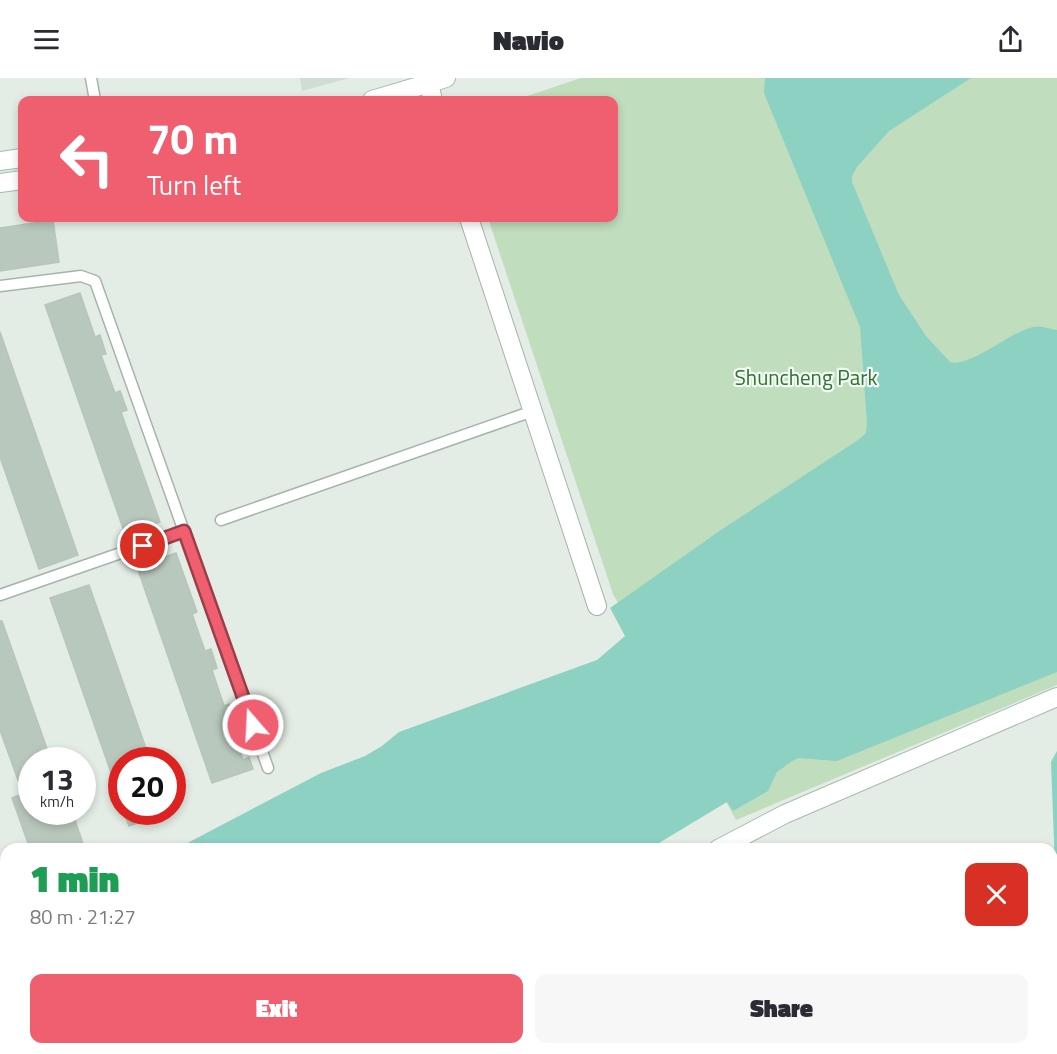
<!DOCTYPE html>
<html lang="en">
<head>
<meta charset="utf-8">
<style>
  :root { --surface:#fff; --page:#f7f7f7; --text:#2b2b33; --muted:#7c7c81; --accent:#ef5f6f }
  body { margin:0; font-family:"Titillium Web",sans-serif; background:var(--page); color:var(--text); height:100vh; display:flex; flex-direction:column; font-size:22px; white-space:nowrap }
  * { box-sizing:border-box; margin:0 }
  p { font-size:20px; color:var(--muted) }
  .icon { flex:none; width:33px; height:33px; fill:none; stroke:currentColor; stroke-width:2; stroke-linecap:round; stroke-linejoin:round }
  .map { position:relative; flex:1; overflow:hidden }
  .side { position:absolute; left:0px; top:765px; width:1058px; height:212px; display:flex; flex-direction:column; background:var(--surface); border-radius:18px 18px 0 0; box-shadow:0 3px 9px #0003 }
  .side>* { flex:none }
  .banner { position:absolute; left:18px; top:18px; width:600px; height:126px; border-radius:12px; box-shadow:0 3px 9px #0003; background:#ef5f6f; color:#fff; overflow:hidden }
  .speed { position:absolute; left:18px; top:669px; display:flex; gap:12px; font-size:30px; font-weight:700; text-align:center }
  .speed>* { display:grid; place-content:center; width:78px; height:78px; border-radius:50%; background:var(--surface); box-shadow:0 3px 9px #0003; line-height:1 }
  .speed small { font-size:15px; font-weight:400 }
  .speed .limit { border:9px solid #d22; background:#fff; color:#111 }
  .pin { position:absolute; display:grid; place-items:center; width:51px; height:51px; color:#fff; margin:-26px; border:3px solid #fff; border-radius:50%; box-shadow:0 2px 6px #0007 }
  .me { position:absolute; width:66px; margin:-33px; rotate:341deg; stroke-linejoin:round; filter:drop-shadow(0 0 4px #0008) }
  .turn { display:flex; align-items:center; gap:21px; height:126px; padding:0 30px; font-size:27px }
  .turn .icon { width:78px; height:78px; stroke-width:2.5 }
  .turn b { display:block; font-size:42px; line-height:51px }
  .round { display:grid; place-items:center; flex:none; width:63px; height:63px; border-radius:12px; background:var(--page) }
  .head { display:flex; align-items:center; justify-content:space-between; height:102px; padding:0 30px }
  h1 { font-size:36px; font-weight:800; line-height:45px; color:#1e9e55 }
  .button { display:flex; gap:12px; margin-top:auto; padding:12px 30px }
  .button a { flex:1; height:69px; border-radius:12px; background:var(--accent); color:#fff; font-size:24px; font-weight:800; line-height:69px; text-align:center }
  .button a+a { background:var(--page); color:var(--text) }
  header { display:flex; justify-content:space-between; align-items:center; height:78px; padding:0 30px; background:var(--surface); font-size:27px; font-weight:800 }
  .map>svg:first-child { display:block }
  .built { fill:#d1ddd4 }
  .green { fill:#c0ddbd }
  .water { fill:#8dd1c3 }
  .building { fill:#b9c8bd; stroke:#b6c6ba; stroke-width:1.5 }
  .lines { fill:none; stroke-linecap:round; stroke-linejoin:round }
  .lane-casing { stroke:#a6b5aa; stroke-width:13 }
  .street-casing { stroke:#a6b5aa; stroke-width:20 }
  .secondary-casing { stroke:#a5bbac; stroke-width:20 }
  .lane { stroke:#fff; stroke-width:10 }
  .street { stroke:#fff; stroke-width:18 }
  .secondary { stroke:#fff; stroke-width:18 }
  .route-casing { stroke:#9b3e48; stroke-width:15 }
  .route { stroke:#ef5f6f; stroke-width:10 }
  .labels { text-anchor:middle; stroke-width:4.5; stroke-linejoin:round; paint-order:stroke }
  .park-label { font-size:21px; fill:#2e7430; stroke:#f4f9f5 }
</style>
</head>
<body>
<header><svg class="icon" aria-label="menu" viewBox="0 0 24 24"><path d="M4 6h16M4 12h16M4 18h16"/></svg>Navio<svg class="icon" aria-label="share" viewBox="0 0 24 24"><path d="M12 15V3M7 8l5-5 5 5M5 13v7h14v-7"/></svg></header>
<div class="map">
<svg width="1057" height="976" viewBox="0 0 1057 976">
  <rect width="100%" height="100%" fill="#e3ede5"/>
  <!-- built -->
  <path class="built" d="M300 0H349L302 13Z"/>
  <!-- green -->
  <path class="green" d="M581 0H1057V607L736 742 613 516 488 140H614V22H515Z"/>
  <!-- water -->
  <g class="water">
    <path d="M765 0H971L889 53 857 89 852 98V104L899 217 926 258 950 284C970 290 1010 254 1033 249 1040 247 1050 251 1057 252V594L837 683 798 680 791 684 777 694 768 713 733 733 727 724 649 771H176L321 695 365 678 382 668 399 654 597 582 625 558 610 530 718 454 858 362 866 355 867 344 860 249 764 15Z"/>
    <path d="M1057 673V842L1051 684Z"/>
    <path d="M6 861V970L324 971 315 976H0V864Z"/>
  </g>
  <!-- building -->
  <g class="building">
    <path d="M53 142 59 184 0 193V150Z"/>
    <path d="M80 215 95 259 100 257 106 276 101 277 115 315 120 313 127 332 121 334 160 444 125 456 45 227Z"/>
    <path d="M0 254 78 477 39 491 0 379Z"/>
    <path d="M176 475 197 534 192 536 205 573 211 571 217 590 212 592 224 628 229 626 236 645 231 647 243 682 249 679 253 691 212 705 137 489Z"/>
    <path d="M89 507 150 682H122V726L50 520Z"/>
    <path d="M0 543H2L51 682H32V697L18 702 0 652Z"/>
    <path d="M32 712V734H72L85 771H30L12 720Z"/>
    <path d="M124 734H169L129 748Z"/>
  </g>
  <g class="lines">
    <!-- lane casing -->
    <g class="lane-casing">
      <g id="lane">
        <path d="M91 0 95 22"/>
        <path d="M0 208 81 198 95 203 268 690"/>
        <path d="M221 442 533 333"/>
        <path d="M0 517 184 453"/>
      </g>
    </g>
    <!-- street casing -->
    <g class="street-casing">
      <g id="street">
        <path d="M429 6 433 22"/>
        <path d="M469 140 597 528"/>
        <path d="M727 970V976"/>
      </g>
    </g>
    <!-- secondary casing -->
    <g class="secondary-casing">
      <g id="secondary">
        <path d="M372 22 446 0"/>
        <path d="M0 83 22 80"/>
        <path d="M0 105 22 102"/>
        <path d="M718 771 785 736 1057 619"/>
        <path d="M396 976 405 970"/>
      </g>
    </g>
    <!-- lane -->
    <use href="#lane" class="lane"/>
    <!-- street -->
    <use href="#street" class="street"/>
    <!-- secondary -->
    <use href="#secondary" class="secondary"/>
  </g>
  <g class="lines">
    <!-- route casing -->
    <g class="route-casing">
      <path id="route" d="M143 468 184 453 253 647"/>
    </g>
    <!-- route -->
    <use href="#route" class="route"/>
  </g>
  <g class="labels">
    <!-- park labels -->
    <g class="park-label">
      <text x="806" y="307">Shuncheng Park</text>
    </g>
  </g>
</svg>
<div class="speed"><div>13<small>km/h</small></div><div class="limit">20</div></div>
<div class="pin" style="left:143px;top:468px;background:#d93025"><svg class="icon" aria-label="arrive" viewBox="0 0 24 24"><path d="M6 21V4h12l-3 4 3 4H6"/></svg></div>
<svg class="me" style="left:253px;top:647px" viewBox="-20 -20 40 40"><circle r="17" fill="#ef5f6f" stroke="#fff" stroke-width="3"/><path d="M0-11L8 9 0 5-8 9z" fill="#fff"/></svg>
<div class="banner">
<div class="turn"><svg class="icon" aria-label="left" viewBox="0 0 24 24"><path d="M17 20v-9H6M10 6l-5 5 5 5"/></svg><div><b>70 m</b>Turn left</div></div>
</div>
<section class="side">
<div class="head"><div><h1>1 min</h1><p>80 m · 21:27</p></div><a class="round" style="background:#d93025;color:#fff"><svg class="icon" aria-label="close" viewBox="0 0 24 24"><path d="M6 6l12 12M18 6L6 18"/></svg></a></div>
<div class="button"><a>Exit</a><a>Share</a></div>
</section>
</div>
</body>
</html>
